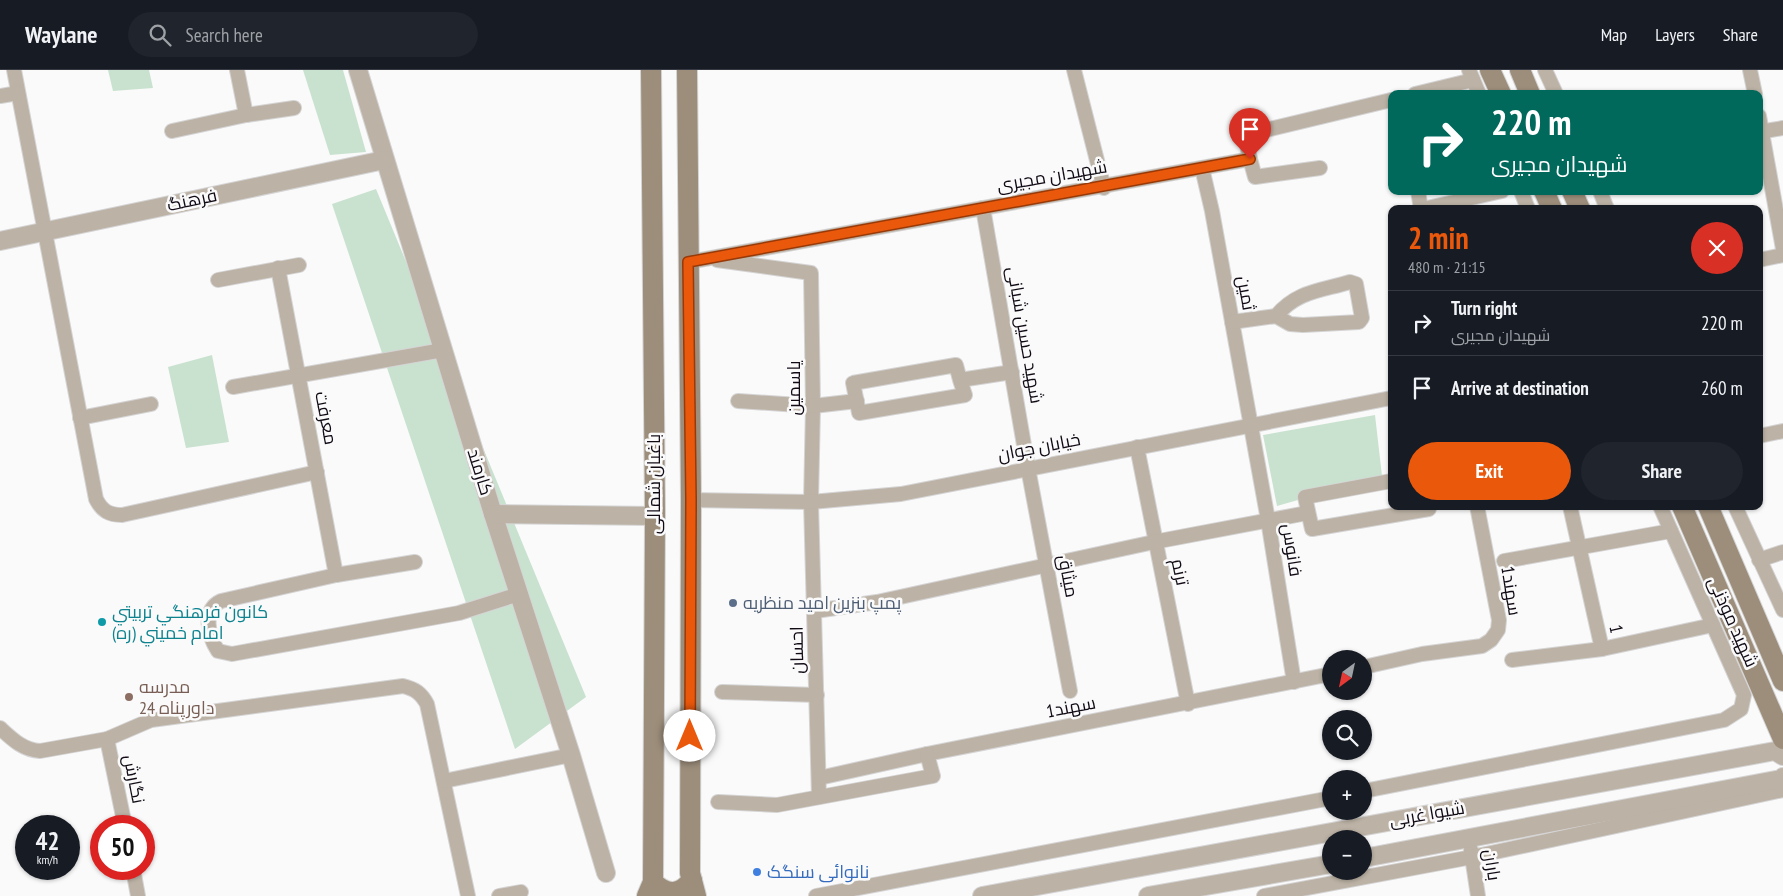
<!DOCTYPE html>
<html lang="en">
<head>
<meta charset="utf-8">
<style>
  :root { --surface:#171b24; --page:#20242c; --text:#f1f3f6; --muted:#9ea1a6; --line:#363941; --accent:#ea580c }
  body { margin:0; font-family:"PT Sans Narrow",Cairo,sans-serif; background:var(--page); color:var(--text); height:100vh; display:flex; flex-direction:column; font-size:19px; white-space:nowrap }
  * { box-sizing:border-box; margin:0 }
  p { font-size:16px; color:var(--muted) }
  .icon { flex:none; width:28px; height:28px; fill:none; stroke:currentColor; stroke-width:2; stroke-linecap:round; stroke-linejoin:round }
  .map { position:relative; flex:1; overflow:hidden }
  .side { position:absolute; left:1388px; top:135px; width:375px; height:305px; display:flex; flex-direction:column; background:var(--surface); border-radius:10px; box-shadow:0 1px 4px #0004 }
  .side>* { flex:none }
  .top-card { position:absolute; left:1388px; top:20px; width:375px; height:105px; border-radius:10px; box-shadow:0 1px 4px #0004; background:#00695c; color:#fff; overflow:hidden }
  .needle { width:32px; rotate:213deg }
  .tools { position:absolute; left:1322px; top:580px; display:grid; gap:10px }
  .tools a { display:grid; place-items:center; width:50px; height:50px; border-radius:50%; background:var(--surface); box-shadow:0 1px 4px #0004; font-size:25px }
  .speed { position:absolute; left:15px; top:745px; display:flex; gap:10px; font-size:25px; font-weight:700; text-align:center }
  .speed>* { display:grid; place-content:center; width:65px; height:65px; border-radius:50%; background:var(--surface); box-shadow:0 1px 4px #0004; line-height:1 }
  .speed small { font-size:12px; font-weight:400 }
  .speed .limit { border:8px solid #d22; background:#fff; color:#111 }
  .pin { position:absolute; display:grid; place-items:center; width:42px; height:42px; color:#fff; margin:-51px -21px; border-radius:50% 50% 50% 0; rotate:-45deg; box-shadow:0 0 5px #0007 }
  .pin .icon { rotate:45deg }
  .me { position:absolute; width:55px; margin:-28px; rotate:0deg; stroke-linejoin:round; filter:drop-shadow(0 0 4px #0008) }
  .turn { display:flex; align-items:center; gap:18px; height:105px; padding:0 20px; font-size:22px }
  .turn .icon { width:65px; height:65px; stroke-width:2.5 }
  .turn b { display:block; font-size:35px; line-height:42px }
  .round { display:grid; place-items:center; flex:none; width:52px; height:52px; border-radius:26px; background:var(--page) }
  .head { display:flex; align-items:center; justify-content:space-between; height:85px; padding:0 20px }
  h1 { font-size:30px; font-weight:700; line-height:38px; color:var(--accent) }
  .button { display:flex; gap:10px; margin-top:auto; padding:10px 20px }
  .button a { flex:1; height:58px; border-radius:30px; background:var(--accent); color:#fff; font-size:20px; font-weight:700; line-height:58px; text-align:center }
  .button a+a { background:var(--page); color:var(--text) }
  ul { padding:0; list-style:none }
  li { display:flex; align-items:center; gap:15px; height:65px; padding:0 20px; border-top:1px solid var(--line) }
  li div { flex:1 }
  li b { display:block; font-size:19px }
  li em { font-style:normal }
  header { display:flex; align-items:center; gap:30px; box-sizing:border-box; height:70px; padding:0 25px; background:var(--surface); border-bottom:1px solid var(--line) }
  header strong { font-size:24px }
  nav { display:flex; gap:28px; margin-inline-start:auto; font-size:18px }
  .search { width:350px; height:45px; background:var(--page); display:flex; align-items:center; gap:12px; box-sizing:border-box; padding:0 18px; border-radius:28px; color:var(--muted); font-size:19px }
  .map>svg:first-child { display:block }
  .green { fill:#c9e2cf }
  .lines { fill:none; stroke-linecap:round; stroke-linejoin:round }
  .minor-casing { stroke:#d5d4d5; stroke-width:16 }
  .tertiary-casing { stroke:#d5d4d5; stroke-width:20 }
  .secondary-casing { stroke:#d5d4d5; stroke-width:22 }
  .minor { stroke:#bcb2a5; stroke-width:14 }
  .tertiary { stroke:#bcb2a5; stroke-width:18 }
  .secondary { stroke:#9d8e7b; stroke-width:20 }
  .route-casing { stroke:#983908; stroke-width:12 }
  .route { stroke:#ea580c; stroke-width:9 }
  .service-dot { fill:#5c6f8a; stroke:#fafafa; stroke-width:2 }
  .culture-dot { fill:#0f9aa8; stroke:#fafafa; stroke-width:2 }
  .education-dot { fill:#8d6e63; stroke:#fafafa; stroke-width:2 }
  .shop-dot { fill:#3f7fe0; stroke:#fafafa; stroke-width:2 }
  .labels { text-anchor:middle; stroke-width:5; stroke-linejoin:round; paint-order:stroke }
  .street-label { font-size:18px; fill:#110a15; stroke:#fafafa }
  .service-label { font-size:18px; fill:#4e5e75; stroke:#fafafa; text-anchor:start }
  .culture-label { font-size:18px; fill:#0d838f; stroke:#fafafa; text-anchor:start }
  .education-label { font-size:18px; fill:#785e54; stroke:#fafafa; text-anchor:start }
  .shop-label { font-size:18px; fill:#366cbe; stroke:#fafafa; text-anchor:start }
</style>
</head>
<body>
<header>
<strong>Waylane</strong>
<div class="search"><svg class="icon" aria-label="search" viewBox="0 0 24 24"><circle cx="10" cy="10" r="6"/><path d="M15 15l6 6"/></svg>Search here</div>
<nav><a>Map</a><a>Layers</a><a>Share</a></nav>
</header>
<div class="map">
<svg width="1783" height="826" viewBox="0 0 1783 826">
  <rect width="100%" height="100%" fill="#fafafa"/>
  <!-- green -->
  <g class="green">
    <path d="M108 0H149L153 18 113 21Z"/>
    <path d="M303 0H343L366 82 330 85Z"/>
    <path d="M376 119 586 627 515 679 332 134Z"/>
    <path d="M212 285 229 372 186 378 168 297Z"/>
    <path d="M1375 345 1382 406 1277 436 1263 365Z"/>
  </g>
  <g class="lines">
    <!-- minor casing -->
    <g class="minor-casing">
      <g id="minor">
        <path d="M14 0 96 429C102 441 109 445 122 445L317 402"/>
        <path d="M237 0 246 45"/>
        <path d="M1074 0 1104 118"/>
        <path d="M1469 0 1479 24"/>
        <path d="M1545 0 1556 24"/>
        <path d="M1750 0 1755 24"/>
        <path d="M1415 24 1473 10"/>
        <path d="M0 26 18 23"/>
        <path d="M1759 46 1783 179"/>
        <path d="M172 61 246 45 294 38"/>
        <path d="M1759 62 1783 58"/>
        <path d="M1250 89 1255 107 1320 98"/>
        <path d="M1202 98 1212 141 1268 450 1294 612"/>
        <path d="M1418 121 1421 139"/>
        <path d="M1521 121 1528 139"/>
        <path d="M1600 121 1607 139"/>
        <path d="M983 138 1028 398 1070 621"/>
        <path d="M1423 139 1502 121"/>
        <path d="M717 190 811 203 813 336 811 432 819 727"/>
        <path d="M1759 190 1783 185"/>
        <path d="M689 192 1250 89 1245 65 1391 30"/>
        <path d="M278 198 336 505"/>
        <path d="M218 210 299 195"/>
        <path d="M1232 252 1276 246 1290 254 1303 255 1359 252 1362 248 1356 214 1350 212C1320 221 1297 221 1276 246"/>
        <path d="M960 310 965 325 859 343 853 313 956 295 960 310 1012 302"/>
        <path d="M233 317 443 280"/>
        <path d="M738 331 813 336 857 331"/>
        <path d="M80 348 151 334"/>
        <path d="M1759 366 1783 361"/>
        <path d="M1137 377 1188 634"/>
        <path d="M1391 411 1305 427 1312 459 1429 439 1428 436"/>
        <path d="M691 430 811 432 901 424 1391 328"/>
        <path d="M1570 436 1602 579 1713 555"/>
        <path d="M1735 436 1783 540"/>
        <path d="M1759 490 1783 482"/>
        <path d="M1504 491 1671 461"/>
        <path d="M415 492 336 505 221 531C202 540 208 566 218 581L232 584 459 543 519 524"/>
        <path d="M815 541 877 532 1154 472 1307 443"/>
        <path d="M1512 590 1602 579"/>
        <path d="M1364 597 1422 584 1482 576 1491 570 1498 560 1499 550 1477 436"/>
        <path d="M722 622 817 625"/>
        <path d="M0 658C12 669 23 680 40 681L107 669 151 650 403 616C415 619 421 623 427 634L468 826"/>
        <path d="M107 669 125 756"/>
        <path d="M819 708 927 684 1331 604"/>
        <path d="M444 711 571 685"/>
        <path d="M1364 721 1724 650 1741 639 1744 625 1660 436"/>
        <path d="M718 732 777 735 933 706 927 684"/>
        <path d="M1471 780 1478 826"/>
        <path d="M133 799 138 826"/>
        <path d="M499 826 521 822"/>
        <path d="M816 826 1331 728"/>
        <path d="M1264 826 1472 787 1783 720"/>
      </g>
    </g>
    <!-- tertiary casing -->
    <g class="tertiary-casing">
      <g id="tertiary">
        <path d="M358 0 493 444 571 685 606 803"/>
        <path d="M0 171 384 90"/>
        <path d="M493 444 655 446"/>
        <path d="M1364 788 1781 709 1783 707"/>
        <path d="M982 826 1775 681 1783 686"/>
        <path d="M1148 826 1331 794"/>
      </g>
    </g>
    <!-- secondary casing -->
    <g class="secondary-casing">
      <g id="secondary">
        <path d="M687 0 691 430 690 803 696 826"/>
        <path d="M1490 0 1501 24"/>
        <path d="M1520 0 1530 24"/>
        <path d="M1544 121 1552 139"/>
        <path d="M1572 121 1580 139"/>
        <path d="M1682 436 1783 669"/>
        <path d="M1708 436 1783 611"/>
        <path d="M653 812C667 826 680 825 692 810"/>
        <path d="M647 826 653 812 655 446 651 0"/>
      </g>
    </g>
    <!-- minor -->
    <use href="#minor" class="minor"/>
    <!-- tertiary -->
    <use href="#tertiary" class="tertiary"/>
    <!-- secondary -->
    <use href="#secondary" class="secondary"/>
  </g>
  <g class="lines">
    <!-- route casing -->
    <g class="route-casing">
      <path id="route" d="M690 666 691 430 688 192 1250 89"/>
    </g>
    <!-- route -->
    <use href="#route" class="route"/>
  </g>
  <!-- markers -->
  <circle class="service-dot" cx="733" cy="533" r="5"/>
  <circle class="culture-dot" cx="102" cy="552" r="5"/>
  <circle class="education-dot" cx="129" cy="627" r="5"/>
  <circle class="shop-dot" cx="757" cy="802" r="5"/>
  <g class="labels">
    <!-- street labels -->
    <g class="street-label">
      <text transform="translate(1052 106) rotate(-10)" y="6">شهیدان مجیری</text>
      <text transform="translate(192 130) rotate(-12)" y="6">فرهنگ</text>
      <text transform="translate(1246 223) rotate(80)" y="6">ثمین</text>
      <text transform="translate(1025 265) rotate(80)" y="6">شهید حسین شبانی</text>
      <text transform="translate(794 318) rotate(-90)" y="6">یاسمین</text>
      <text transform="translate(326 348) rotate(79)" y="6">معرفت</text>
      <text transform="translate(1039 377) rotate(-11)" y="6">خیابان جوان</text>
      <text transform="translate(480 402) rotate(73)" y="6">کارمند</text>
      <text transform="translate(654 414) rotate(-90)" y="6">باغبان شمالی</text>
      <text transform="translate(1292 480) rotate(81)" y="6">فانوس</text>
      <text transform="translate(1180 502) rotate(78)" y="6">ترنم</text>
      <text transform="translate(1068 506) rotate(79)" y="6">میثاق</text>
      <text transform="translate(1511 521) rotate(81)" y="6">1سهند</text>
      <text transform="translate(1733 552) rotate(66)" y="6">شهید موذنی</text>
      <text transform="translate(1616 559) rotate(78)" y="6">1</text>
      <text transform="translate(797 580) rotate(-91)" y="6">احسان</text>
      <text transform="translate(1071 637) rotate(-11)" y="6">1سهند</text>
      <text transform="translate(134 709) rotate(79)" y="6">نگارش</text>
      <text transform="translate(1427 744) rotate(-10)" y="6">شیوا غربی</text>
      <text transform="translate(1492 795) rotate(81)" y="6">باران</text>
    </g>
    <!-- service labels -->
    <g class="service-label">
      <text x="743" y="539">پمپ بنزین امید منظریه</text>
    </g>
    <!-- culture labels -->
    <g class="culture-label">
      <text x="112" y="548">كانون فرهنگي تربيتي<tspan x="112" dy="21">امام خميني (ره)</tspan></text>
    </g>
    <!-- education labels -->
    <g class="education-label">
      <text x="139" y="623">مدرسه<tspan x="139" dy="21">داورپناه 24</tspan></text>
    </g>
    <!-- shop labels -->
    <g class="shop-label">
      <text x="767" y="808">نانوائی سنگک</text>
    </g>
  </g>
</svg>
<div class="tools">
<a><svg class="needle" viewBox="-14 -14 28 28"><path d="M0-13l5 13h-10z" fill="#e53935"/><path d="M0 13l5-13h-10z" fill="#9ea1a6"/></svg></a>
<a><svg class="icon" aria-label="search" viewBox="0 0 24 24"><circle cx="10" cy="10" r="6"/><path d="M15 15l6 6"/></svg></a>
<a>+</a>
<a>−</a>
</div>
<div class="speed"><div>42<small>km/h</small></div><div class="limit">50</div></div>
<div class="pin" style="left:1250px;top:89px;background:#d93025"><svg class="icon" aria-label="arrive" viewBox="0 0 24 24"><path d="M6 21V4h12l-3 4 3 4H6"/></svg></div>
<svg class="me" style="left:690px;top:666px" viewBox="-20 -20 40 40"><circle r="19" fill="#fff"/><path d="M0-13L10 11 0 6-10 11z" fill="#ea580c"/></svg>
<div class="top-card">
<div class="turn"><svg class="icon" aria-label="right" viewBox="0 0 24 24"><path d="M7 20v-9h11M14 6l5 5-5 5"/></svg><div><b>220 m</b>شهیدان مجیری</div></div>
</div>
<section class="side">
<div class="head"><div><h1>2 min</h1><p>480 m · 21:15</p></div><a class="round" style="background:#d93025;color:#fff"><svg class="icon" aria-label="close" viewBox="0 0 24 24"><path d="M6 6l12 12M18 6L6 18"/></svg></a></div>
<ul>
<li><svg class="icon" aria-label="right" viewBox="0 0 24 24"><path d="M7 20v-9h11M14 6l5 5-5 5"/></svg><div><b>Turn right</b><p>شهیدان مجیری</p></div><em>220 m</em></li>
<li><svg class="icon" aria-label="arrive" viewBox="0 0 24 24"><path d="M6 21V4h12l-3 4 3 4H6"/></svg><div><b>Arrive at destination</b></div><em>260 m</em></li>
</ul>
<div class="button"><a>Exit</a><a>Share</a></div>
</section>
</div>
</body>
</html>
